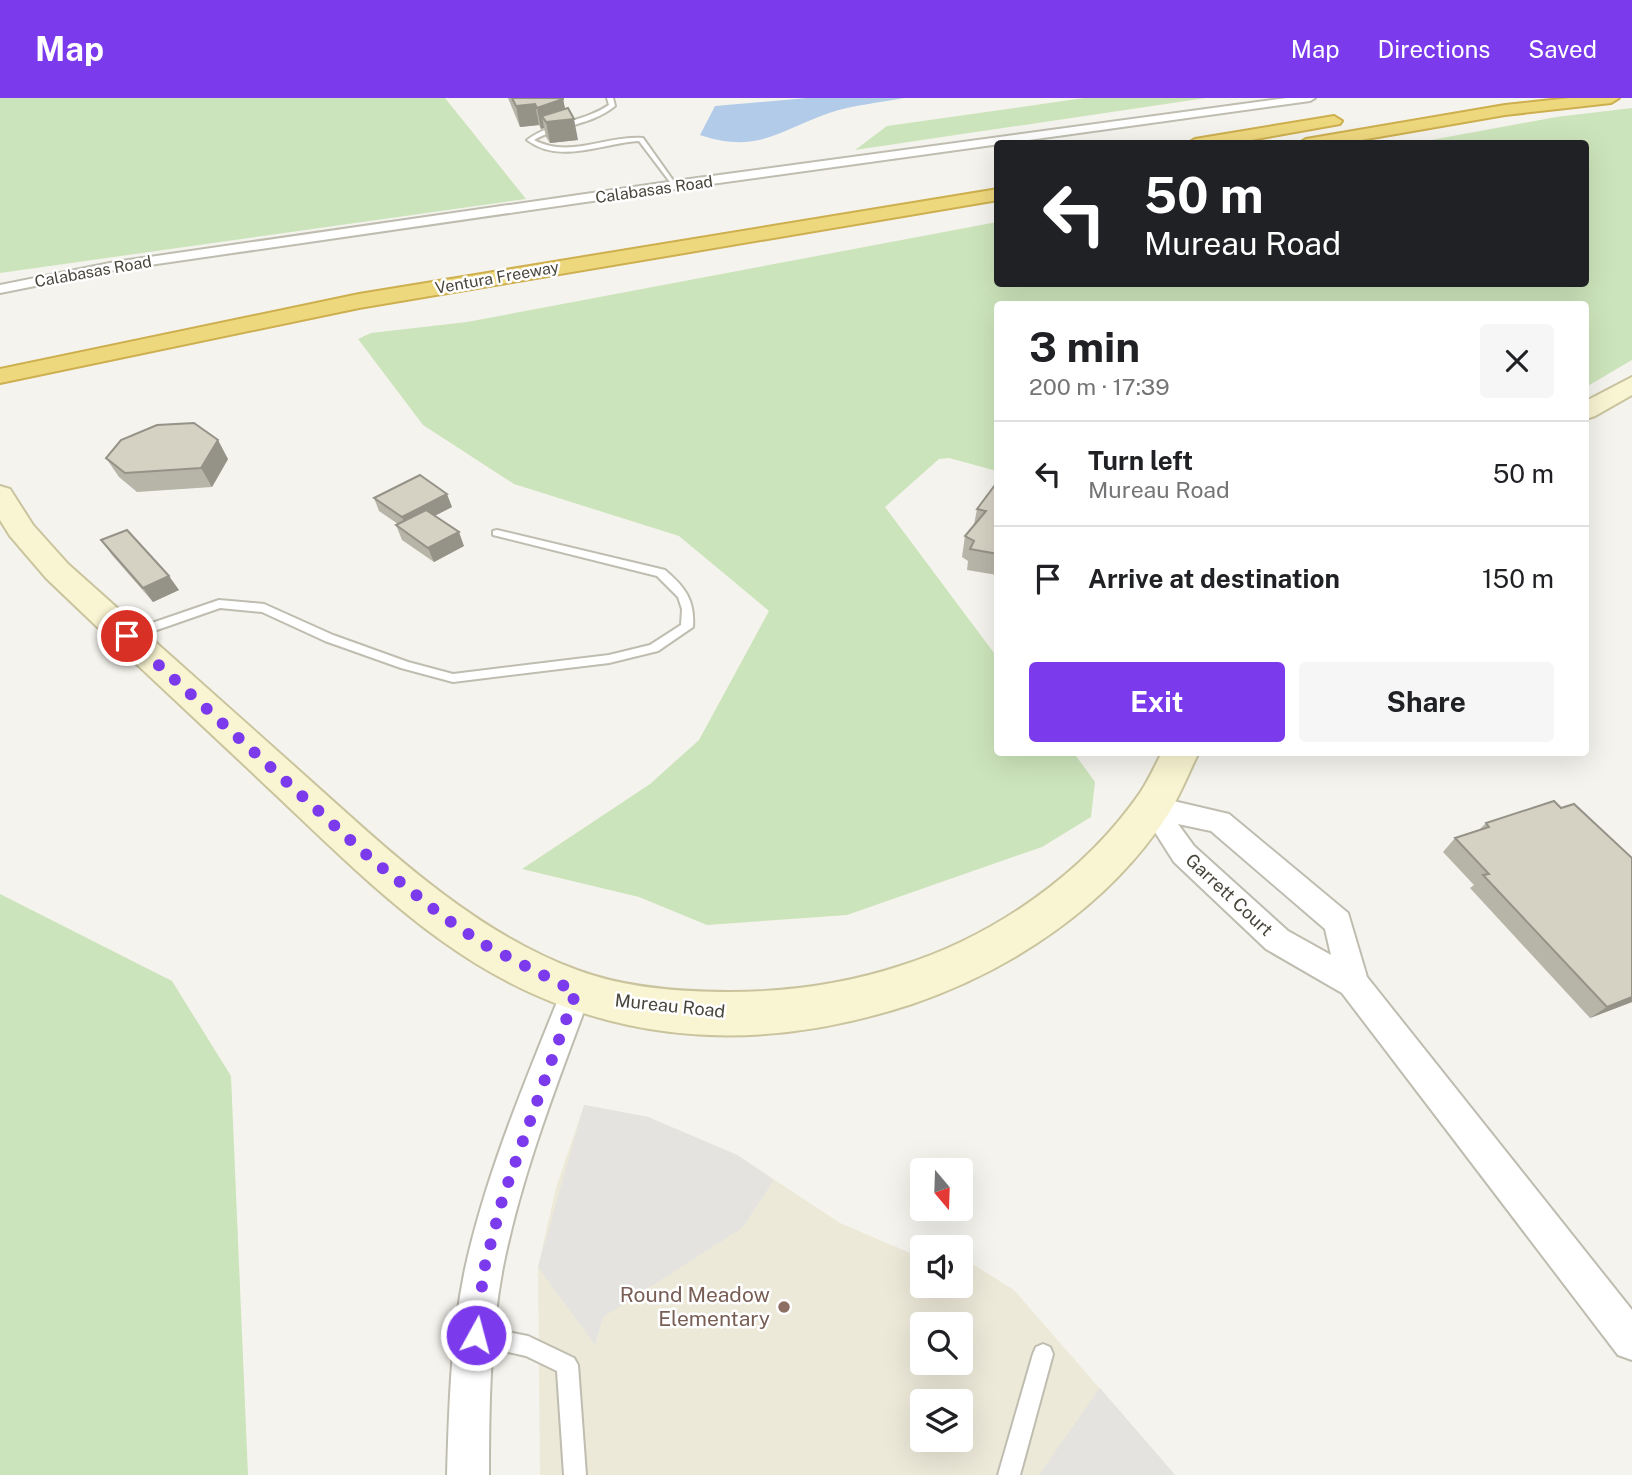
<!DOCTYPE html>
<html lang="en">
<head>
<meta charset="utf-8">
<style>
  :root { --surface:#fff; --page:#f6f6f6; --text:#202124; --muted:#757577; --line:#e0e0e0; --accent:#7c3aed }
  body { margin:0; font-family:"Public Sans",sans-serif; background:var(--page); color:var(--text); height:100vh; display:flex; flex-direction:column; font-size:26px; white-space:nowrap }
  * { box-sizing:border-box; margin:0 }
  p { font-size:23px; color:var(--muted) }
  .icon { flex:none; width:38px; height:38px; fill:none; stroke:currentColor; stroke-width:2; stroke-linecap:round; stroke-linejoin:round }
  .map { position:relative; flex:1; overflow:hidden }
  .drawer { position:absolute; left:994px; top:203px; width:595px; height:455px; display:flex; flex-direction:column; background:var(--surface); border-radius:7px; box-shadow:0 7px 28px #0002 }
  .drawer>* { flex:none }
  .banner { position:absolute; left:994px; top:42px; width:595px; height:147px; border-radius:7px; box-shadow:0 7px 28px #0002; background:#202124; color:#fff; overflow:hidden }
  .needle { width:46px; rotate:161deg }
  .buttons { position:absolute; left:910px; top:1060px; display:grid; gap:14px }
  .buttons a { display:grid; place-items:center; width:63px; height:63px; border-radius:7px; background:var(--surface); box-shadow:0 7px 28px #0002; font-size:35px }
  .pin { position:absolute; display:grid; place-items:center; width:60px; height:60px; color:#fff; margin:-30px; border:4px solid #fff; border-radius:50%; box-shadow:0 2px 7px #0007 }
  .me { position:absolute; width:77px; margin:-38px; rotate:7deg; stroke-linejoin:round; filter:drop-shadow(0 0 5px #0008) }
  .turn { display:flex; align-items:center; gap:24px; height:147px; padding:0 35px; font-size:32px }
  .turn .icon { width:91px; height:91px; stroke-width:2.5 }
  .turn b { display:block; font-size:49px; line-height:60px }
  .round { display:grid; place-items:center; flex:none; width:74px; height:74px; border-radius:7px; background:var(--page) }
  .head { display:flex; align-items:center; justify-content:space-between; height:119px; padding:0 35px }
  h1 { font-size:42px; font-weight:700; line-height:52px }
  .cta { display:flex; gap:14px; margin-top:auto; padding:14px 35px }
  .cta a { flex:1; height:80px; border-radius:7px; background:var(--accent); color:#fff; font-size:28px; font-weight:700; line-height:80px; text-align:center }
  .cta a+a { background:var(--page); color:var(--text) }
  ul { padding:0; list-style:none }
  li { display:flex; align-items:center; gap:21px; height:105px; padding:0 35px; border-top:2px solid var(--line) }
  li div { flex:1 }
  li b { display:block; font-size:26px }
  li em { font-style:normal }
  header { display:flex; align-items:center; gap:42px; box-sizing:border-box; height:98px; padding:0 35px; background:var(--accent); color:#fff }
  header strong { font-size:33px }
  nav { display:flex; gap:38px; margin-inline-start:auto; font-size:24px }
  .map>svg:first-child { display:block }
  .education { fill:#ece9d9; fill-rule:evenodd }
  .green { fill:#cce4bb }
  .parking { fill:#e4e3e0 }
  .water { fill:#b1cbe9 }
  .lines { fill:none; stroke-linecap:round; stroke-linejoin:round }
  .lane-casing { stroke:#bfbcb0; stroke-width:4 }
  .street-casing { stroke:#bfbcb0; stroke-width:4 }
  .secondary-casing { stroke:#c9c49e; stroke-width:4 }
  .highway-casing { stroke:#cdaf4f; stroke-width:4 }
  .lane { fill:#fff; fill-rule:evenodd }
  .street { fill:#fff; fill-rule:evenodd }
  .secondary { fill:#f9f5d2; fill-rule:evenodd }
  .highway { fill:#eed87e; fill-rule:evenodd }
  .wall { fill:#b7b4a8 }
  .shaded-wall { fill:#959288 }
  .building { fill:#d5d1c3; stroke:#959288; stroke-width:2 }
  .route { stroke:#7c3aed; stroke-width:12; stroke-dasharray:0 21.6 }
  .education-dot { fill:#8d6e63; stroke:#fff; stroke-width:2.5 }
  .labels { text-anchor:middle; stroke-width:5; stroke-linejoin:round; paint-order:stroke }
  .far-street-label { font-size:16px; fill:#49453b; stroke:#fff }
  .street-label { font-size:18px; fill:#49453b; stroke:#fff }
  .near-education-label { font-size:21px; fill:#785e54; stroke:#fff; text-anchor:end }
</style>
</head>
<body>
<header>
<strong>Map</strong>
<nav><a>Map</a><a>Directions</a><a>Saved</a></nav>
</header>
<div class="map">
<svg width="1632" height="1377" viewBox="0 0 1632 1377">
  <rect width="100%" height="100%" fill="#f5f3ed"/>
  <!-- education -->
  <path class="education" d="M584 1007 648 1019 737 1057 840 1125 922 1160V1188H961V1165L974 1167 1014 1192 1175 1377H540L538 1169 556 1090ZM922 1227H961V1265H922ZM922 1304H961V1342H922Z"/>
  <!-- green -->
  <g class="green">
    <path d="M0 0H445L526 101 0 175Z"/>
    <path d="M1084 0H1206L855 52 887 28Z"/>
    <path d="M1632 10V262L1586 289V206H998L997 373 949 360 939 361 885 409 997 559 998 654 1074 655 1095 684 1091 719 1042 749 847 817 707 827 639 799 522 771 650 686 699 642 769 513 679 438 514 386 423 327 358 241 371 235 467 224 997 124 998 186H1586V46L1415 45 1556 19Z"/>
    <path d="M0 796 172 883 231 978 248 1377H0Z"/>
  </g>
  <!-- parking -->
  <g class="parking">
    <path d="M584 1007 648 1019 737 1057 774 1082 742 1130 603 1219 595 1247 538 1169Z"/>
    <path d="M1100 1290 1175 1377H1039Z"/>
  </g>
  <!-- water -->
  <path class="water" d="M807 0H904C879 5 852 7 829 15 778 33 757 56 700 37L715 8Z"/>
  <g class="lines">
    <!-- lane casing -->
    <g class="lane-casing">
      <g id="lane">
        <path d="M607 0H613L615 8C592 27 560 27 534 42 570 61 606 37 643 40L677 88H673L639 43C602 45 560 67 527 42 551 24 584 24 609 7Z"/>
        <path d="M497 432 665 472C685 489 695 502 693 529L658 553 609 565 453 584 401 570 325 543 262 514 220 510 131 541 127 542 121 538 123 535 219 502 264 506 333 537 408 564 453 576 609 557 650 547 681 527 682 511 678 499 657 478 493 437V433Z"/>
        <path d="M476 1228 528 1238 574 1260 578 1267 586 1377H564L557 1273 526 1258 469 1245 466 1238 469 1231Z"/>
        <path d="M1043 1246 1050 1249 1053 1256 1020 1377H998L1033 1256 1036 1249Z"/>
      </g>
    </g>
    <!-- street casing -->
    <g class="street-casing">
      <g id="street">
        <path d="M1287 0H1315L1310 3 675 91 115 172 0 195V187L115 164 675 83Z"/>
        <path d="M1152 698 1229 716 1348 815 1367 879 1632 1212V1262L1618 1257 1342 895 1266 851 1174 764 1139 709 1143 702ZM1178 726 1211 733 1325 831 1331 857 1288 833 1194 748Z"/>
        <path d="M576 880 587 884 591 894C558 984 522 1074 503 1169 490 1237 489 1308 489 1377H447C449 1308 451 1238 465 1171 486 1075 525 984 561 894L565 884Z"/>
      </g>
    </g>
    <!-- secondary casing -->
    <g class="secondary-casing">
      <g id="secondary">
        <path d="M1632 279V297L1595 318 1586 321V303Z"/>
        <path d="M0 388 10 391 33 427 68 466C146 536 224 605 302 675 385 749 471 833 577 872 625 890 678 894 729 894 786 894 845 886 900 868 993 839 1084 776 1140 695 1148 683 1155 668 1162 654H1199C1188 676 1180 698 1167 718 1108 808 1012 872 912 906 746 961 585 946 442 843 382 800 329 747 275 696 199 624 122 553 46 480L10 438 0 422Z"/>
      </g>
    </g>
    <!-- highway casing -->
    <g class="highway-casing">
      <g id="highway">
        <path d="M1570 0H1619L1611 5 1505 17 1338 46H1298L1306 41 1505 7Z"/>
        <path d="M1334 18 1342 23 1340 26 1228 46H1187L1195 41Z"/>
        <path d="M998 91V102L359 210 0 285V271L359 196Z"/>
      </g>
    </g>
    <!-- lane -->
    <use href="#lane" class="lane"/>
    <!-- street -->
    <use href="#street" class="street"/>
    <!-- secondary -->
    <use href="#secondary" class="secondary"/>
    <!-- highway -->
    <use href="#highway" class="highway"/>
  </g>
  <!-- wall -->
  <g class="wall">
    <path d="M508 0H563L565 11 578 42 550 45 546 39 544 30 541 31 539 27 520 29Z"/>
    <path d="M106 360 228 361 212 389 137 394 119 379Z"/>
    <path d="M998 383V475L997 477 967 472 968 463 962 459 965 438 974 427 977 411Z"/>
    <path d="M374 400 452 409 434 418 464 448 434 464 402 442 396 427 398 426 379 413Z"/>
    <path d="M101 442 179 492 153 504 112 457Z"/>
    <path d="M1561 710 1632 760V904L1590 920 1470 790 1474 787 1443 754 1455 740 1478 733 1486 725Z"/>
  </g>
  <!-- shaded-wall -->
  <g class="shaded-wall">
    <path d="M563 1 567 21H574L578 42 550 45 546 24 542 18 544 30 541 31 537 10Z"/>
    <path d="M535 6 539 27 520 29 516 8Z"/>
    <path d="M218 342 228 361 212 389 201 370Z"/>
    <path d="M447 396 452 409 407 432 402 419Z"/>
    <path d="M459 434 464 448 434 464 428 450Z"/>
    <path d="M169 478 179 492 153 504 143 490Z"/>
    <path d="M1632 899V904L1590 920 1607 909Z"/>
  </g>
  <!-- building -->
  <g class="building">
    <path d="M512 0H563V1L537 10 535 6 516 8Z"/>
    <path d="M568 10 574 21 546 24 542 18Z"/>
    <path d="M194 325 218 342 201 370 125 375 106 360 121 342 157 327Z"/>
    <path d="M420 377 447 396 402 419 374 400Z"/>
    <path d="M998 383V456L970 451 974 443 965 438 986 413 977 411Z"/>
    <path d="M426 412 459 434 428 450 396 427Z"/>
    <path d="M127 432 169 478 143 490 101 442Z"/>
    <path d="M1554 703 1561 710 1574 706 1632 760V899L1607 909 1483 777 1489 776 1455 740 1489 729 1486 725Z"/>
  </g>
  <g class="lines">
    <!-- route -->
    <path class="route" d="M127 538 370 760 441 817 483 846 576 894 503 1099 484 1171 476 1237"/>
  </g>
  <!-- markers -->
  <circle class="education-dot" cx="784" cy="1209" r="7"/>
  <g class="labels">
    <!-- far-street labels -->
    <g class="far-street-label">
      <text transform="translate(654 91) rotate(-8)" y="6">Calabasas Road</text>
      <text transform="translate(93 173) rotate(-10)" y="6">Calabasas Road</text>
      <text transform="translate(497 179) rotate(-10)" y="6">Ventura Freeway</text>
    </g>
    <!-- street labels -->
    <g class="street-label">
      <text transform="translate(1229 797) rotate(43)" y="6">Garrett Court</text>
      <text transform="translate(670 908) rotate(6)" y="6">Mureau Road</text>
    </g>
    <!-- near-education labels -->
    <g class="near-education-label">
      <text x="770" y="1204">Round Meadow<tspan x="770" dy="24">Elementary</tspan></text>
    </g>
  </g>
</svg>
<div class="buttons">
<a><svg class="needle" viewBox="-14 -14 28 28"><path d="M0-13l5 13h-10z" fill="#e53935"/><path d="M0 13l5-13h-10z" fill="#757577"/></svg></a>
<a><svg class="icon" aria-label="sound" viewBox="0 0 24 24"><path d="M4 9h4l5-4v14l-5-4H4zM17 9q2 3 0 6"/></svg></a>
<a><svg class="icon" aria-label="search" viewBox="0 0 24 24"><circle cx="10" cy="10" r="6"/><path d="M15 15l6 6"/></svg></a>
<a><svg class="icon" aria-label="layers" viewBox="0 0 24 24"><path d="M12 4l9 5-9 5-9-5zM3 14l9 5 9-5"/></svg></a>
</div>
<div class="pin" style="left:127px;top:538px;background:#d93025"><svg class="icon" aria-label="arrive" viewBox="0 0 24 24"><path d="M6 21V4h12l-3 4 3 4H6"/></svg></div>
<svg class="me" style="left:476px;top:1237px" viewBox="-20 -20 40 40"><circle r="17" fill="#7c3aed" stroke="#fff" stroke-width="3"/><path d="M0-11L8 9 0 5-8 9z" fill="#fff"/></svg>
<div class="banner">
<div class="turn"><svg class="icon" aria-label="left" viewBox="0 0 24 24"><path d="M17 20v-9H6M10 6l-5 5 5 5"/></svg><div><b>50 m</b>Mureau Road</div></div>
</div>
<section class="drawer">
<div class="head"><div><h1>3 min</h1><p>200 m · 17:39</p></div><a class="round"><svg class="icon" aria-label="close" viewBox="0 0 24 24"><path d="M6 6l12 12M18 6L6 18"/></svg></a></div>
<ul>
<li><svg class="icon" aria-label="left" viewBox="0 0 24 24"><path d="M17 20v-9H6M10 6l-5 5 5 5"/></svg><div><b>Turn left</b><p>Mureau Road</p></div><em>50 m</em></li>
<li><svg class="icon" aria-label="arrive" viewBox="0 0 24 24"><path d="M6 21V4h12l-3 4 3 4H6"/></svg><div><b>Arrive at destination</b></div><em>150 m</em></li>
</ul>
<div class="cta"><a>Exit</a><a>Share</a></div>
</section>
</div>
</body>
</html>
